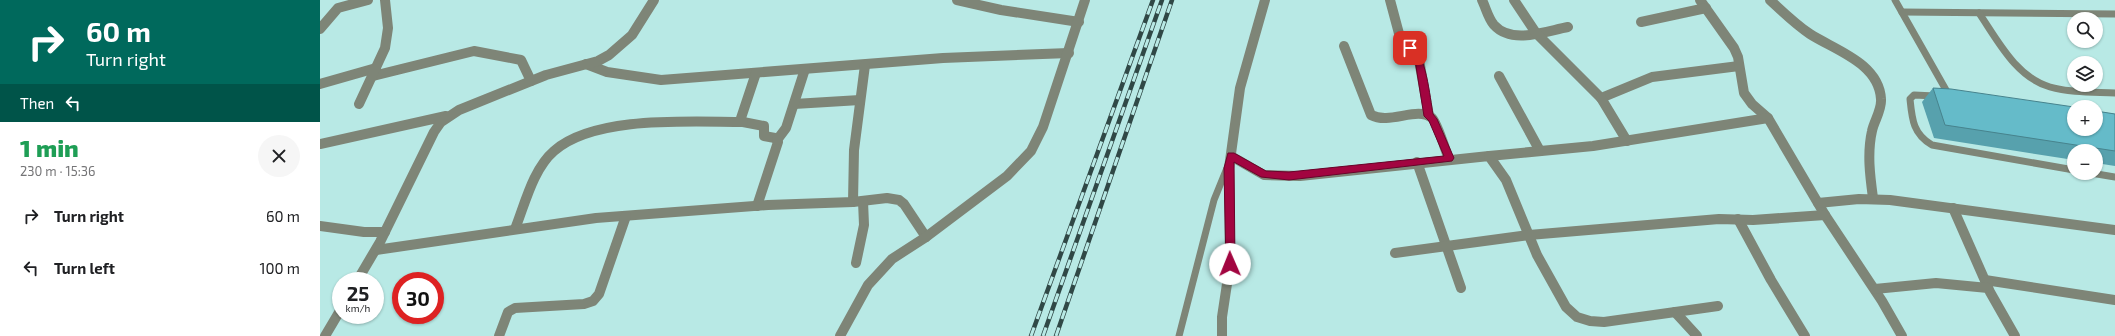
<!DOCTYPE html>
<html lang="en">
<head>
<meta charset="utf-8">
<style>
  :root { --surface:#fff; --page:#f6f6f6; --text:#202124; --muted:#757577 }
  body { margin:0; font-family:"Exo 2",sans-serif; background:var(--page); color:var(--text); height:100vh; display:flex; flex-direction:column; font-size:15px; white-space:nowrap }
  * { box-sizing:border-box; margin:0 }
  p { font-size:13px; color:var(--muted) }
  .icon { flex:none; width:22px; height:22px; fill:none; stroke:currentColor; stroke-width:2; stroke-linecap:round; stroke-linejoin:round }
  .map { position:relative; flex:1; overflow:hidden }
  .panel { display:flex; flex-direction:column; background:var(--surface); width:320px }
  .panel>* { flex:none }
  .guide { background:#00695c; color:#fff; overflow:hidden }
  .tools { position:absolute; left:1747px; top:12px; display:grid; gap:8px }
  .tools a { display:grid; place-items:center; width:36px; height:36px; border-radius:50%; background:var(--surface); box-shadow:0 1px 3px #0004; font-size:20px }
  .speed { position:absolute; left:12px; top:272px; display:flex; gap:8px; font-size:20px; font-weight:700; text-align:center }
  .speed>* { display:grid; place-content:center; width:52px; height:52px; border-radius:50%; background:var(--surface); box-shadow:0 1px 3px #0004; line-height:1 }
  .speed small { font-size:10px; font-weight:400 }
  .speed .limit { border:6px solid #d22; background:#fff; color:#111 }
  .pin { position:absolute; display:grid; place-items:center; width:34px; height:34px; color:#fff; margin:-17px; border-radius:8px; box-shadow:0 2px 6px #0006 }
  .me { position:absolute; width:44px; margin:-22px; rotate:359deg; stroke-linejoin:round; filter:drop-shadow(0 0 3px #0008) }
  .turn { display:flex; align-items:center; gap:14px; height:84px; padding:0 20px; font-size:18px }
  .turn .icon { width:52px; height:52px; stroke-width:2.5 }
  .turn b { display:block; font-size:28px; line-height:34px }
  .then { display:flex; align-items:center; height:38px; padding:0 20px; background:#0003; gap:8px; font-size:15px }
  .round { display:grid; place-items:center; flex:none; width:42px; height:42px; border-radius:21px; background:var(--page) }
  .summary { display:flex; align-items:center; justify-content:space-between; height:68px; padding:0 20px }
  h1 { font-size:24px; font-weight:800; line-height:30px; color:#1e9e55 }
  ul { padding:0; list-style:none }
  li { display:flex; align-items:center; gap:12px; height:52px; padding:0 20px }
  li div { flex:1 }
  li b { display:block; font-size:15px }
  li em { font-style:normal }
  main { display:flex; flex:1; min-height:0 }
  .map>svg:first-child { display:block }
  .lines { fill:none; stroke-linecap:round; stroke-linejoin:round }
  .lane { stroke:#7e8577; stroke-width:7 }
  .street { stroke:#7e8577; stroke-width:10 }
  .rail-casing { stroke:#304846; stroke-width:4.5 }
  .rail { stroke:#b8e9e5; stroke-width:3; stroke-dasharray:9; stroke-linecap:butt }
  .wall { fill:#57a1ad }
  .building { fill:#65bbc9; stroke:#47838d }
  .route { fill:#a20540; stroke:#69032a }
</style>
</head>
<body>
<main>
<section class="panel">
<div class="guide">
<div class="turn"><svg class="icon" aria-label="right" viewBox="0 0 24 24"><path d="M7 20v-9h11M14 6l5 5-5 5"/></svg><div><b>60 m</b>Turn right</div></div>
<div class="then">Then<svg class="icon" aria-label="left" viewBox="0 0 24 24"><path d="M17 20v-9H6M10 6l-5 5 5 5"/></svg></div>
</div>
<div class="summary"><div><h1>1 min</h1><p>230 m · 15:36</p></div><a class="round"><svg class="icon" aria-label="close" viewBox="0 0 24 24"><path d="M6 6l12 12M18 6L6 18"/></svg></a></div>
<ul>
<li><svg class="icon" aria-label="right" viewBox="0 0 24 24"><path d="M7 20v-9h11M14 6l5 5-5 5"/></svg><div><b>Turn right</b></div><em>60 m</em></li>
<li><svg class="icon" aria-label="left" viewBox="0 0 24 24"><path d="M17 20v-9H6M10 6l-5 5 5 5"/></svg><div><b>Turn left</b></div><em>100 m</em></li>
</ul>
</section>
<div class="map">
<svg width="1795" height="336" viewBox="0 0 1795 336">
  <rect width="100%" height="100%" fill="#b8e9e5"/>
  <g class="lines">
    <!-- lane -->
    <g class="lane">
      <path d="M1575 0 1630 97"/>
      <path d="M1582 12 1795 14"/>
      <path d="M1659 13C1678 41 1696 77 1730 87 1751 93 1774 92 1795 93"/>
      <path d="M1615 96 1594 95 1590 99C1592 119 1593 134 1612 145L1754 170"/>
      <path d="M1771 173 1795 177"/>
      <path d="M859 336 894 200 907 168"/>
    </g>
    <!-- street -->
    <g class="street">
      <path d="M637 0 681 10 759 22"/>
      <path d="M1070 0 1081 41 1095 53 1099 60 1109 116"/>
      <path d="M1162 0C1166 8 1168 18 1174 25 1192 45 1226 31 1248 27"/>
      <path d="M1194 0 1216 33 1281 98 1332 77 1419 66"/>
      <path d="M1380 0 1414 48 1418 57 1424 93 1432 104 1448 118 1505 215 1562 301 1582 336"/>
      <path d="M1450 0C1463 12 1475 24 1490 34 1515 50 1559 63 1561 99 1562 110 1554 121 1552 131 1547 153 1550 176 1553 198"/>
      <path d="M1321 22 1386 8"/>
      <path d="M0 29 18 8 48 0"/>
      <path d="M1024 46 1051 115C1070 125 1097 106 1112 118 1118 124 1125 150 1129 159"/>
      <path d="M266 64 287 72 341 80 623 58 749 53"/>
      <path d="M436 73 421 118 423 122 444 126V136L455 138 458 142 437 206"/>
      <path d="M53 76 154 51 201 60 211 81"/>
      <path d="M1179 76 1220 151"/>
      <path d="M0 84 56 68"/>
      <path d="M1281 98 1307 141"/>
      <path d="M39 104 65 48 68 28 65 0"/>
      <path d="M474 104 540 100"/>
      <path d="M457 140 466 128 485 69"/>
      <path d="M0 144 126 116"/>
      <path d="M911 156 944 175 980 176 1169 156 1186 180 1217 255 1246 307 1257 317 1270 321 1284 322 1398 306"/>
      <path d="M1169 156 1273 146 1448 118"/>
      <path d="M1097 162 1141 288"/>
      <path d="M533 202 534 150 545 65"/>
      <path d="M1498 203 1539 199 1570 200 1795 230"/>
      <path d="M1633 208 1670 292 1695 336"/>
      <path d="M1418 219 1451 280 1485 336"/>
      <path d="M0 226 44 232H65"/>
      <path d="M195 229C205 204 213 169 234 151 275 115 371 122 423 122"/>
      <path d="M56 250 276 218 448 205 533 202 567 198 579 200 584 204 606 237"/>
      <path d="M1075 253 1209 235 1399 219 1433 220 1505 215"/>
      <path d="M536 263 544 225 543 201"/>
      <path d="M1665 280 1795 300"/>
      <path d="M37 281 60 242 114 132 121 122 139 110 226 75 278 61 289 55 312 35 334 0"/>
      <path d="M1555 289 1616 283 1668 288"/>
      <path d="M1355 312 1377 336"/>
      <path d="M5 336 21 309"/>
      <path d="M179 336 188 312 195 308 264 304 273 301 279 294 306 216"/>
      <path d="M520 336 548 285 572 259 606 237 687 176 711 151 723 127 765 0"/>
      <path d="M902 336V317L910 264 909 168 920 88 945 0"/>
    </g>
    <!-- rail casing -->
    <g class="rail-casing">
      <g id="rail">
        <path d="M711 336 833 0"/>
        <path d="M723 336 842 0"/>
        <path d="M736 336 852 0"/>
      </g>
    </g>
    <!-- rail -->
    <use href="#rail" class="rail"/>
  </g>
  <!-- wall -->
  <path class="wall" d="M1613 88 1795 114V166L1776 163V151H1754V160L1614 138 1602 102Z"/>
  <!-- building -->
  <path class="building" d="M1613 88 1631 89 1754 107V129H1776V111L1795 114V151L1625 125Z"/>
  <!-- route -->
  <path class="route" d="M1090 45C1106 50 1110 99 1113 114L1117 119 1134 158 1132 161 969 180 941 177 914 162 915 264 913 267H906L904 168 908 153H914L946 171 969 172 1124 156 1109 121 1104 116 1095 60 1086 48Z"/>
</svg>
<div class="tools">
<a><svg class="icon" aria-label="search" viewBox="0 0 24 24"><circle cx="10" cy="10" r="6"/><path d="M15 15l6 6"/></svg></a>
<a><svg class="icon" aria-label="layers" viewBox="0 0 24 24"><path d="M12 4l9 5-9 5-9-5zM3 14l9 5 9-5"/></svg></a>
<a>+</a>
<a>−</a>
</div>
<div class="speed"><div>25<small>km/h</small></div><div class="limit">30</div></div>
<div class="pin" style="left:1090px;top:48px;background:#d93025"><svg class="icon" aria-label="arrive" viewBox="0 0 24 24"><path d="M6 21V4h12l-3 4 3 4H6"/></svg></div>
<svg class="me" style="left:910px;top:264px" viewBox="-20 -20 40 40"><circle r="19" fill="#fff"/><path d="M0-13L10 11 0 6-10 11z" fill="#a20540"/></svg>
</div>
</main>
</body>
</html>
